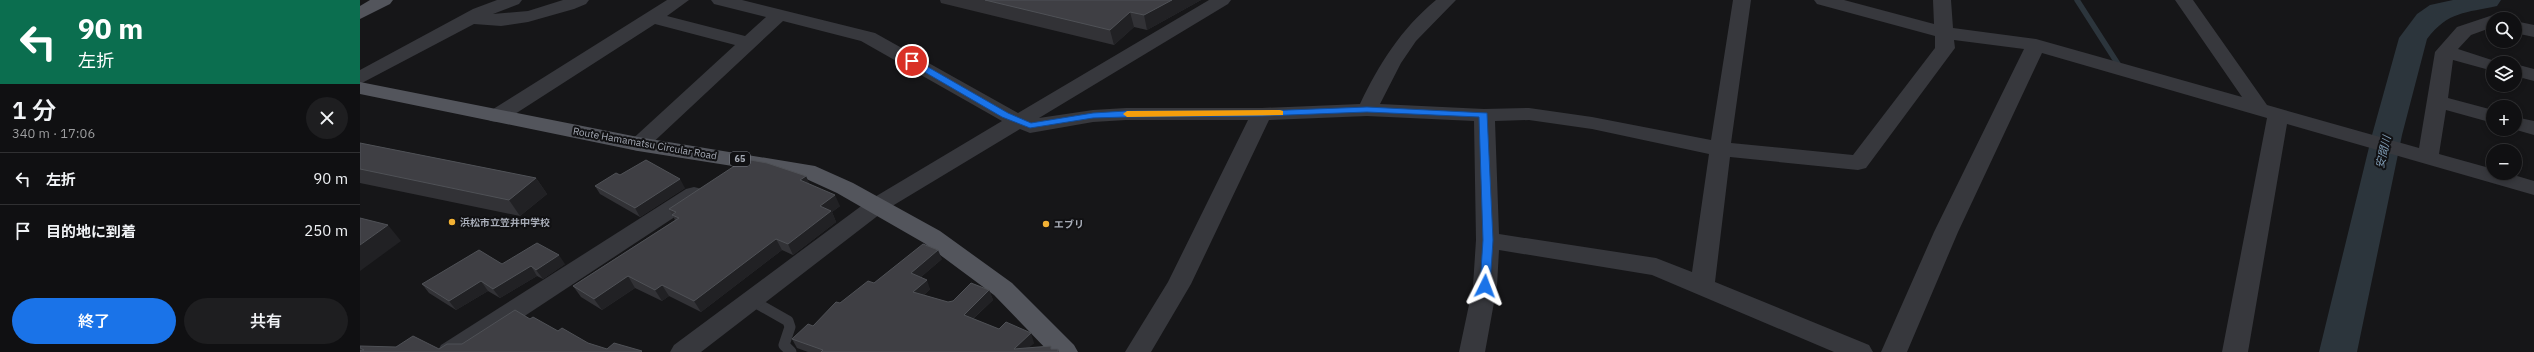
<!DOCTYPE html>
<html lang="ja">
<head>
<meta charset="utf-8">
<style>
  :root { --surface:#101012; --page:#1e1e20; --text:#f1f3f6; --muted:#9c9d9f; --line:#303032; --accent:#1a73e8 }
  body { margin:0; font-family:"IBM Plex Sans","Noto Sans JP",sans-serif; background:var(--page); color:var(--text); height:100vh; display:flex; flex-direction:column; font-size:15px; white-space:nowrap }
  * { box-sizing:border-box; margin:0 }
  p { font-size:13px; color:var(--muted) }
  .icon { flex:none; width:22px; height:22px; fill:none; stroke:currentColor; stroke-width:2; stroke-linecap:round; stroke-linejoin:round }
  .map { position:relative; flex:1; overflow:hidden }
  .side { display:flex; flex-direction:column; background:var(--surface); width:360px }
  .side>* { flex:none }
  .banner { background:#0b6e4f; color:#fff; overflow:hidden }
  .controls { position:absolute; left:2126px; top:12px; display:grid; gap:8px }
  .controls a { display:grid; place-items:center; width:36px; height:36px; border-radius:50%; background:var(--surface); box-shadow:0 2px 6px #0003,0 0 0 1px var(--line); font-size:20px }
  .pin { position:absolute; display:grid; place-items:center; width:34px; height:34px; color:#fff; margin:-17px; border:2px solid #fff; border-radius:50%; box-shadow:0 1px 4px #0007 }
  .me { position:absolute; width:44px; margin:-22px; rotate:3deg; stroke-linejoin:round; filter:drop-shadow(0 0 3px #0008) }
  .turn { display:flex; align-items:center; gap:14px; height:84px; padding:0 12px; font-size:18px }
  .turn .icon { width:52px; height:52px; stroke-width:2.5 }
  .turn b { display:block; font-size:28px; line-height:34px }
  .round { display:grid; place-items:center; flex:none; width:42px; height:42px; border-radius:21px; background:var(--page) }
  .summary { display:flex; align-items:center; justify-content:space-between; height:68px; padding:0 12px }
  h1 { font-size:24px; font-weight:600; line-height:30px }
  .cta { display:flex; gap:8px; margin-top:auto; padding:8px 12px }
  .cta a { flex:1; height:46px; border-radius:24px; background:var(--accent); color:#fff; font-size:16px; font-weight:600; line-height:46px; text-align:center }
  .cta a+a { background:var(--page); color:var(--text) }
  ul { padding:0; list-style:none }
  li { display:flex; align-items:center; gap:12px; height:52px; padding:0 12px; border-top:1px solid var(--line) }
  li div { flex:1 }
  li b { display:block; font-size:15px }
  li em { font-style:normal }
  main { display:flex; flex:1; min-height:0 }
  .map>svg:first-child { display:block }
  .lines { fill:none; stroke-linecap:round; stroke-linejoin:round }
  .stream { stroke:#2c353c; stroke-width:5.5 }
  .river { fill:#2c353c; fill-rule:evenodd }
  .service { stroke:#37383d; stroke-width:11 }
  .minor { fill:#37383d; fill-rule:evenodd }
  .primary { fill:#53555c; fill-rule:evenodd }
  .wall { fill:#323236 }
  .shaded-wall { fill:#212124 }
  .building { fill:#3f3f44; stroke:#4f5156 }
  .route { fill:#1a73e8; stroke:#114b97 }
  .slow { fill:#f59e0b }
  .poi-dot { fill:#f2b134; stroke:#111113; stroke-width:1.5 }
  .labels { text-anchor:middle; stroke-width:4; stroke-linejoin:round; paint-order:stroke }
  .shield { fill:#111113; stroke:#7b7e86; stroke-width:1 }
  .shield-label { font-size:9px; font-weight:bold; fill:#a8adb8 }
  .street-label { font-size:10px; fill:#a8adb8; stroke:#111113 }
  .poi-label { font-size:10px; font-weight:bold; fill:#a8adb8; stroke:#111113; text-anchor:start }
  .water-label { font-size:11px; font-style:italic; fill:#7f9bb3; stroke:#111113 }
</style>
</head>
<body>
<main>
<section class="side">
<div class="banner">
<div class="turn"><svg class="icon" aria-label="left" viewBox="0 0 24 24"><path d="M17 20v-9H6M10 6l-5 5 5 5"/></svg><div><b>90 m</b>左折</div></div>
</div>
<div class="summary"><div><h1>1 分</h1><p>340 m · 17:06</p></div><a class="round"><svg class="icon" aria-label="close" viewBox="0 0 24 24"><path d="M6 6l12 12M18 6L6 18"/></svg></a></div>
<ul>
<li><svg class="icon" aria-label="left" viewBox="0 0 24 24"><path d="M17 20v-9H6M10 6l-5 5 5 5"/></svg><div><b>左折</b></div><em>90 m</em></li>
<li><svg class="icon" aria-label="arrive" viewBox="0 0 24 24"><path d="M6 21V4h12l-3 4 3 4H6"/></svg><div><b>目的地に到着</b></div><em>250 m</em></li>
</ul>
<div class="cta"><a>終了</a><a>共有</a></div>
</section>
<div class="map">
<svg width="2174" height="352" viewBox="0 0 2174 352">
  <rect width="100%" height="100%" fill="#161618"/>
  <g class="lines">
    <!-- stream -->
    <path class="stream" d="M1717 0 1758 64"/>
    <!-- river -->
    <path class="river" d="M2093 0H2141L2137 6C2106 13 2088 11 2067 39L2042 135 1997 352H1959L2012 135 2039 38 2057 14 2070 5Z"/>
    <!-- service -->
    <path class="service" d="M391 300 428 321 430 327 424 345 431 352"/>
    <!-- minor -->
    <g class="minor">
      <path d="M137 0H162L159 4 133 14 168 11 203 0H229L226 4 214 9 168 22 141 26 114 24 0 84V70L113 9Z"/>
      <path d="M307 0H329L307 16 385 36 406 17 354 4 351 0H382L515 33 658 113 849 0H871L868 4 679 118 733 110 766 108H902L1000 104C1019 64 1041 29 1076 0H1096L1056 41 1041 63 1020 104 1124 109 1169 108 1232 117 1351 140 1373 0H1391L1371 143 1493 155 1575 48V36L1457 4 1454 0H1484L1574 24 1573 0H1591L1593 28 1676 39 1882 97 1815 0H1833L1907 105 2059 148 2075 52 2097 27 2133 15 2141 19H2133V27L2111 35 2098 49 2141 63H2133V71L2093 60 2088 98 2133 110V123L2086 110 2079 154 2133 169V173H2147L2174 181V195L1927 124 1888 352H1862L1907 118 1682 53 1598 232 1547 352H1521L1574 232 1664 49 1594 40 1595 48 1506 168 1498 170 1370 157 1355 282 1509 345 1513 352H1474L1292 275 1139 250 1137 286 1125 352H1099L1113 286 1116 240 1114 121 1007 116 909 120 831 284 791 352H765L808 282 888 120H766L733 122 670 133 660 129 524 211 341 352H310L314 345 508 201 642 121 501 41 423 21 286 149 278 151 270 149 267 144 375 45 295 24 144 121 137 122 130 121 127 116 130 111ZM1169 120 1232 129 1349 154 1332 272 1296 258 1139 234 1135 121Z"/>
      <path d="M2155 21 2174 25V37L2155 33Z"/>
      <path d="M2155 64 2174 69V81L2155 76Z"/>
      <path d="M2155 117 2174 121V135L2153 129H2155Z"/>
      <path d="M334 187 342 189 345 194 342 199 110 352H77L81 345 326 189Z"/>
    </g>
    <!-- primary -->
    <g class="primary">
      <path d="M10 0H33L30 4 0 19V6Z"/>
      <path d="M0 82 278 137 455 166 493 183 580 231 652 283 714 345 718 352H689L634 295 564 243 477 193 442 177 278 151 0 94Z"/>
    </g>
  </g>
  <!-- wall -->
  <g class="wall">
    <path d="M580 0H841L787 30 774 27 754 45 581 3Z"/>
    <path d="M0 143 176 178 187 194 160 216 0 183Z"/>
    <path d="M260 175 325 188 280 217 240 194 235 186Z"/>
    <path d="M450 184 480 206 472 212 476 222 433 255 422 250 341 312 309 296 302 301 275 288 242 310 221 297 213 286 315 220 309 209Z"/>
    <path d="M582 259 561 277 570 289 564 295 588 302 629 290 633 300 613 319 674 343 668 348 692 349H698L699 352H448L437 348 432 339 453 326 480 303 514 283Z"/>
    <path d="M142 264H205L183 279 177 276 140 298 128 291 96 310 69 293 62 284Z"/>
  </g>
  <!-- shaded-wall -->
  <g class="shaded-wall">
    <path d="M812 0H841L787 30 784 15Z"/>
    <path d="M770 12 774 27 754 45 750 30Z"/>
    <path d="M446 176 451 187 440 180Z"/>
    <path d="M176 178 187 194 160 216 149 200Z"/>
    <path d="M320 179 325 188 280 217 275 208Z"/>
    <path d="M475 195 480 206 472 212 476 222 433 255 428 244 460 206Z"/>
    <path d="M28 225 41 241 0 271V245Z"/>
    <path d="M416 239 422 250 341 312 334 301Z"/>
    <path d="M578 250 582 259 555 282 551 273Z"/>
    <path d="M199 255 205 264 183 279 176 270Z"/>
    <path d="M171 266 177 276 140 298 133 289Z"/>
    <path d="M268 276 275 288 242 310 234 299Z"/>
    <path d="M567 280 570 289 557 301 553 292Z"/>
    <path d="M121 281 128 291 96 310 89 301Z"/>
    <path d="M302 285 309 296 302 301 295 290Z"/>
    <path d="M629 290 633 300 607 324 604 315Z"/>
    <path d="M671 333 674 343 664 352 654 349Z"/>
  </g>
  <!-- building -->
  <g class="building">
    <path d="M625 0H812L784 15 770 12 750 30Z"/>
    <path d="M0 143 176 178 149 200 0 169Z"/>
    <path d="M385 159 407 163 446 176 440 180 475 195 460 206 471 211 428 244 416 239 334 301 302 285 295 290 268 276 234 299 213 286 319 218 312 215 316 212 309 209Z"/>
    <path d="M286 160 320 179 275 208 235 186 256 173 260 175Z"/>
    <path d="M0 218 28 225 0 245Z"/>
    <path d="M177 243 199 255 176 270 171 266 133 289 121 281 89 301 62 284 119 250 142 264Z"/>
    <path d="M563 244 578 250 551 273 567 280 553 292 588 302 593 301 611 283 629 290 604 315 639 329 646 322 671 333 654 349 691 346V349H698V352H461L463 350 432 339 448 324 453 326 476 302 480 303 508 281 514 283Z"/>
    <path d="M155 310 170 319 173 317 198 331 202 328 228 343 247 349 254 343 282 351 281 352H0V350H4L0 348V346L36 347 53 336 79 349 87 344H102Z"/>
  </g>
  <!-- route -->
  <path class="route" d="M549 59H554L648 113 671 123 733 113 766 111H902L1007 107 1127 113 1133 240 1130 286 1125 290 1120 286 1123 240 1119 117 1007 112 902 116 766 117 733 118 670 128 642 117 549 63Z"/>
  <!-- slow -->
  <path class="slow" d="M920 110 923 111V115L767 117 763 114 767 111Z"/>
  <!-- markers -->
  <g class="poi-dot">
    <circle cx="92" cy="222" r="4"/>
    <circle cx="686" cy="224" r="4"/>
  </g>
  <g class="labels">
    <!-- shield labels -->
    <rect class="shield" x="370" y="152" width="20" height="14" rx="3"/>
    <g class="shield-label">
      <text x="380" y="162">65</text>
    </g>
    <!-- street labels -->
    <g class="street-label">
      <text transform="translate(285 143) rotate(10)" y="4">Route Hamamatsu Circular Road</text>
    </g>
    <!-- poi labels -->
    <g class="poi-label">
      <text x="100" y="226">浜松市立笠井中学校</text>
      <text x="694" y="228">エブリ</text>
    </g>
    <!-- water labels -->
    <g class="water-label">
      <text transform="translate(2023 152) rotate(-77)" y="4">安間川</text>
    </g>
  </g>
</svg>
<div class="controls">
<a><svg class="icon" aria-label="search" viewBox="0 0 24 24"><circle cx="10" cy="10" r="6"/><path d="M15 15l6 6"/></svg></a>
<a><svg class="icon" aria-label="layers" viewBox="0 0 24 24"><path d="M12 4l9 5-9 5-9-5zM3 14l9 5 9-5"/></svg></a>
<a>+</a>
<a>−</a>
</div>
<div class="pin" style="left:552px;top:61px;background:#d93025"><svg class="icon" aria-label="arrive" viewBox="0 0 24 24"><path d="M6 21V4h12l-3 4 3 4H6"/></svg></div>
<svg class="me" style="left:1125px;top:286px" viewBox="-20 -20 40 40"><path d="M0-17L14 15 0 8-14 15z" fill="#1a73e8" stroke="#fff" stroke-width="4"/></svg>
</div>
</main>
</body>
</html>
